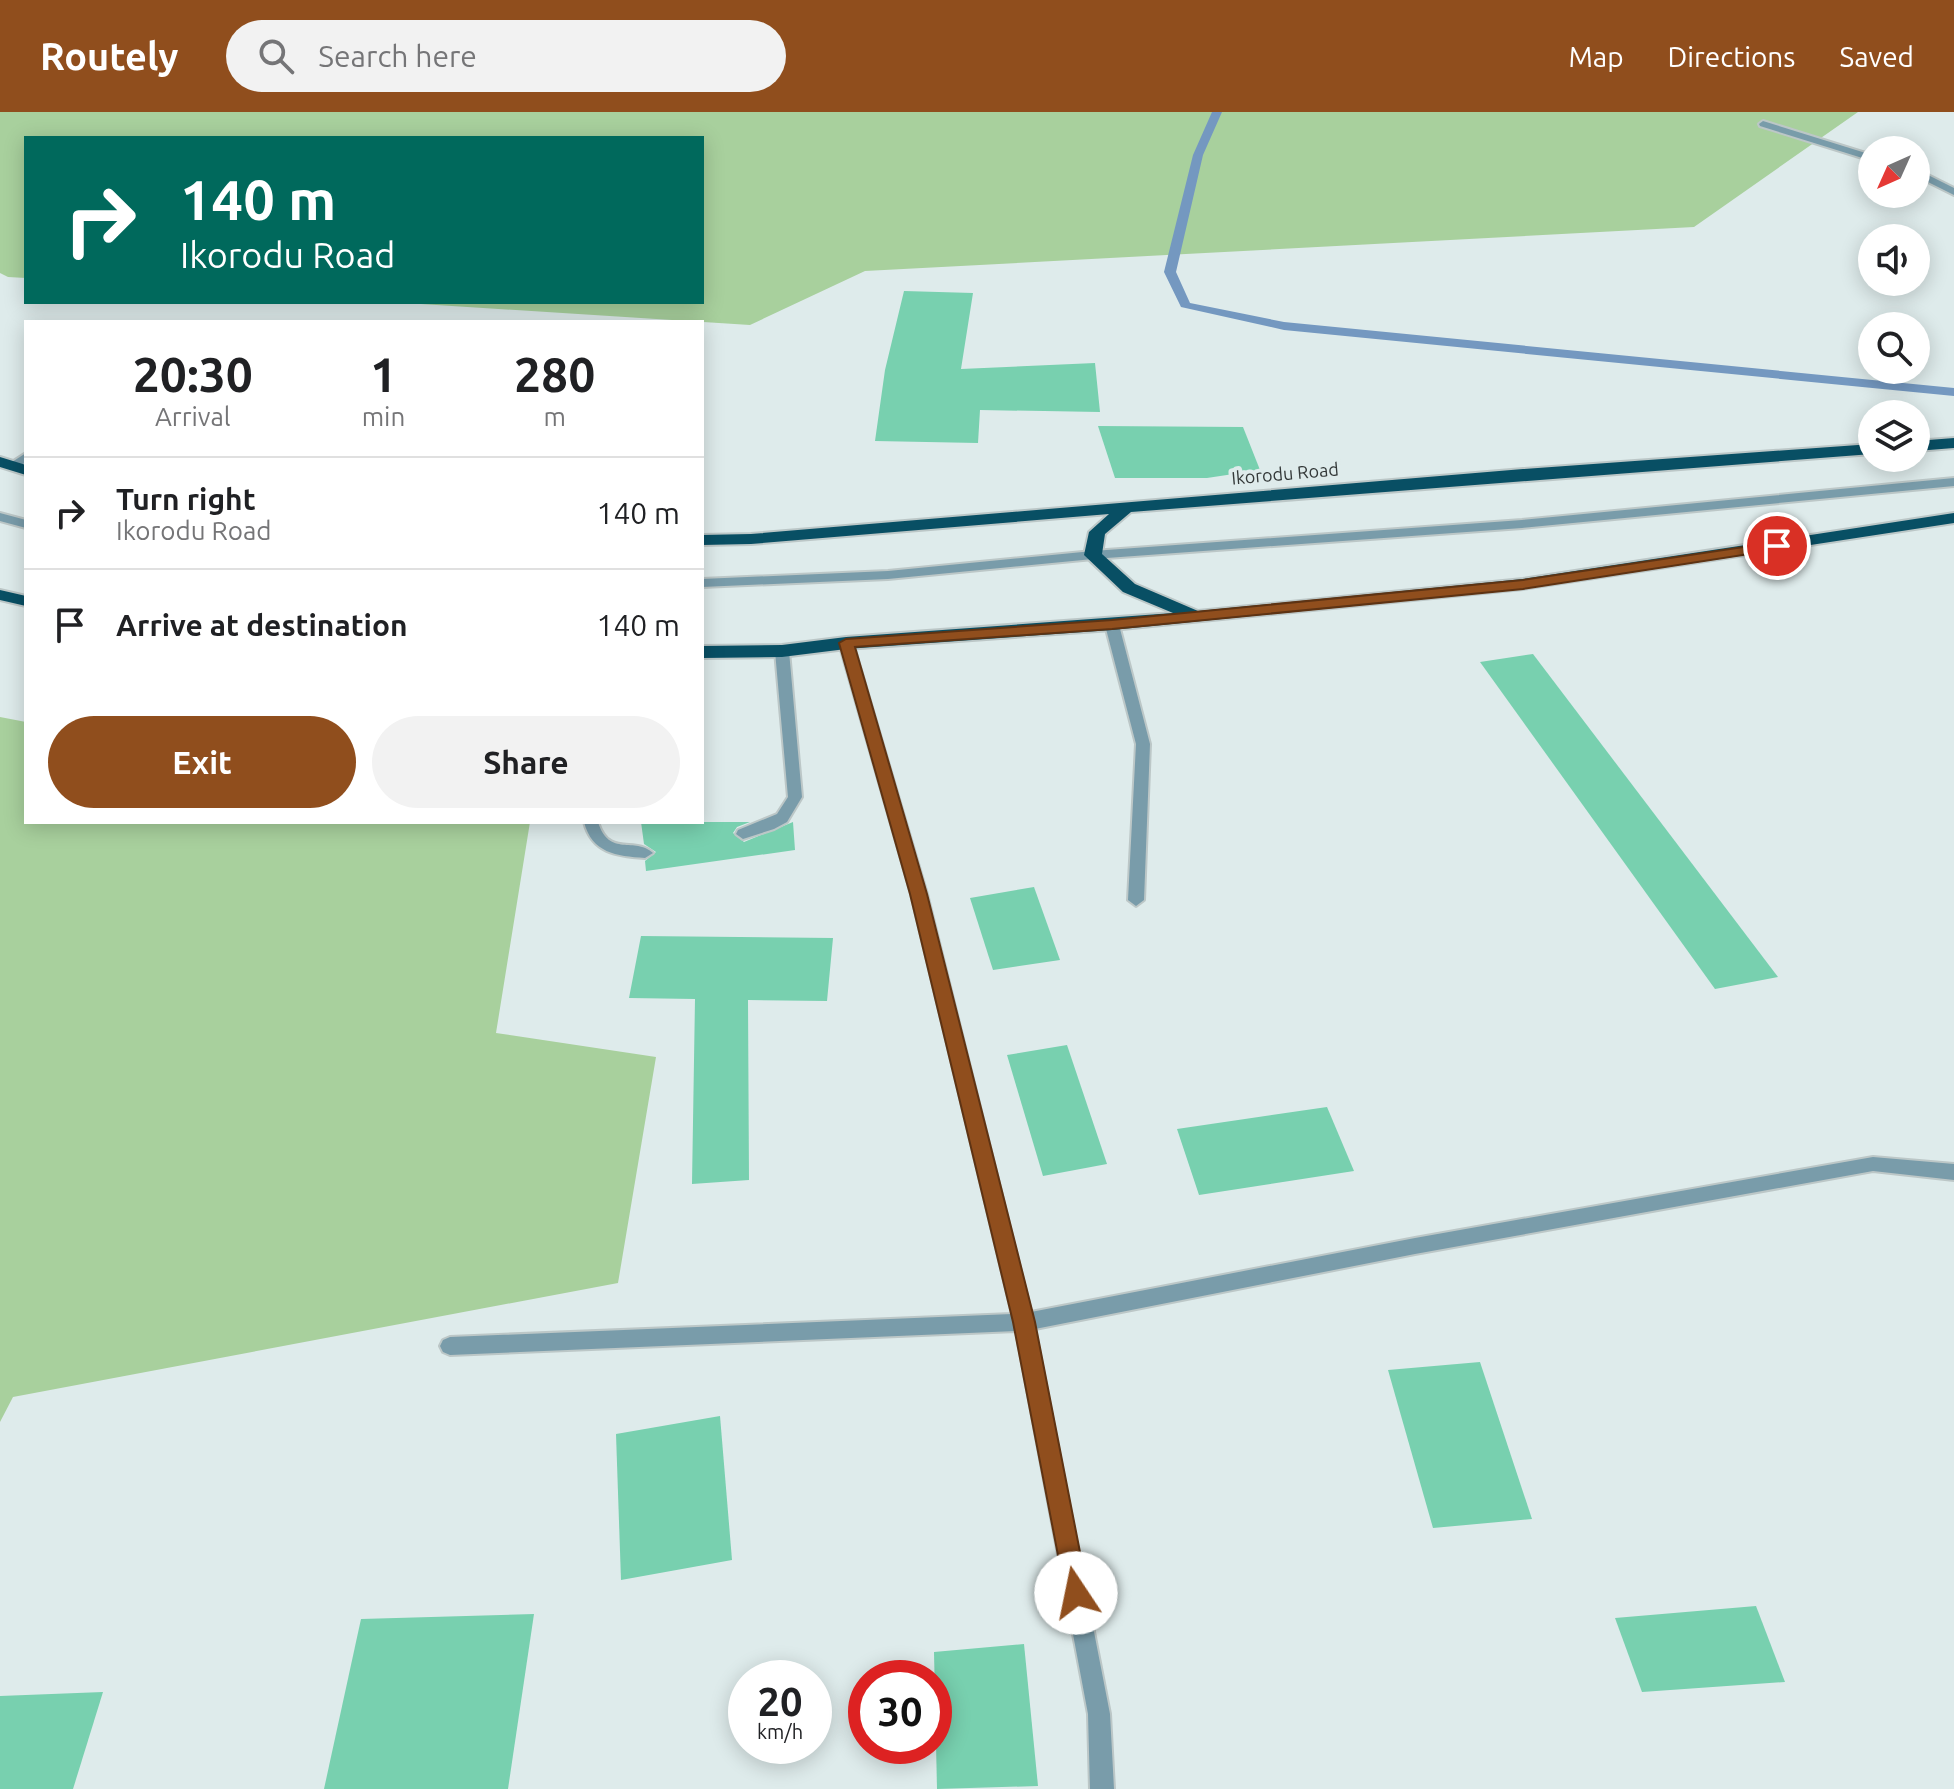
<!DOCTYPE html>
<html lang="en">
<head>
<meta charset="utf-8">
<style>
  :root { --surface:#fff; --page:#f2f2f2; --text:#202124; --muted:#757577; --line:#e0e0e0; --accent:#904e1d }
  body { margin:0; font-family:Ubuntu,sans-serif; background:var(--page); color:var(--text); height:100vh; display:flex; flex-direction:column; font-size:30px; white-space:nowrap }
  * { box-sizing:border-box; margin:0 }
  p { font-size:26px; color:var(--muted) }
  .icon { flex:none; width:44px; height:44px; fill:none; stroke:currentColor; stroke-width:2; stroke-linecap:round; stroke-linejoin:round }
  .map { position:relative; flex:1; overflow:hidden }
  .side { position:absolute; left:24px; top:208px; width:680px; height:504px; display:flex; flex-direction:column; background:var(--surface); border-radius:0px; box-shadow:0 4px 20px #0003 }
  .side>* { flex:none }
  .hud { position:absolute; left:24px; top:24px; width:680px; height:168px; border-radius:0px; box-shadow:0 4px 20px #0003; background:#00695c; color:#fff; overflow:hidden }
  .needle { width:52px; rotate:225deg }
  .controls { position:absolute; left:1858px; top:24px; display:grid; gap:16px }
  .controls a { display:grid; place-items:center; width:72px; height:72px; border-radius:50%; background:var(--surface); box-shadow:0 4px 20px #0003; font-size:40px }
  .speed { position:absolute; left:728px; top:1548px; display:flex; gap:16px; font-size:40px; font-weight:700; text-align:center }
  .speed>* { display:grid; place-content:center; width:104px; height:104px; border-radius:50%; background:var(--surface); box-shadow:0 4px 20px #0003; line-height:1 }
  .speed small { font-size:20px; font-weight:400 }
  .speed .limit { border:12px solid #d22; background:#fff; color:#111 }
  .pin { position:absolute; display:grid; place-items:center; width:68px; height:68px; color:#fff; margin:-34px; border:4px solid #fff; border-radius:50%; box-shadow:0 2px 8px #0007 }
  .me { position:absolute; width:88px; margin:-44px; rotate:349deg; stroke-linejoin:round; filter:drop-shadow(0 0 6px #0008) }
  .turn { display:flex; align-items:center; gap:28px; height:168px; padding:0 24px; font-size:36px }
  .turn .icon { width:104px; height:104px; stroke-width:2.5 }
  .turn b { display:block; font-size:56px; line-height:68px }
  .eta { display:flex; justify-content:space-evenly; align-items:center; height:136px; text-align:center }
  .eta b { font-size:48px; font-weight:700; line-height:56px }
  .primary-button { display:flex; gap:16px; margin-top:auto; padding:16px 24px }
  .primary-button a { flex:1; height:92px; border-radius:48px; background:var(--accent); color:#fff; font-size:32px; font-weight:700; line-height:92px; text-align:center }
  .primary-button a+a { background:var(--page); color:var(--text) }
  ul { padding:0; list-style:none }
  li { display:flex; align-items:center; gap:24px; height:112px; padding:0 24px; border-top:2px solid var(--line) }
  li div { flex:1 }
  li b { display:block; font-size:30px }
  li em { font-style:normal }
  header { display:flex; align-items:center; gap:48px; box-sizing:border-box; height:112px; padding:0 40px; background:var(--accent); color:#fff }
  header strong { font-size:38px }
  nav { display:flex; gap:44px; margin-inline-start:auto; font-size:28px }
  .search { width:560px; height:72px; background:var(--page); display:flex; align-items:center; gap:20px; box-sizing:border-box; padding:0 28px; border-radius:44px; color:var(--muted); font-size:30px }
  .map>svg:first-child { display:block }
  .green { fill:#a8d09d }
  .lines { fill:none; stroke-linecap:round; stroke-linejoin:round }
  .stream { fill:#7498c0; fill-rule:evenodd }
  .building { fill:#78d0af }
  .service-casing { stroke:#bcc7c7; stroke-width:4 }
  .minor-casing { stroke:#bcc7c7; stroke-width:4 }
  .trunk-casing { stroke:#bcc7c7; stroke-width:4 }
  .service { fill:#799caa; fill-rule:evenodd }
  .minor { fill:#799caa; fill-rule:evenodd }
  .trunk { fill:#084f64; fill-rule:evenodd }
  .route { fill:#904e1d; stroke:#5e3313; stroke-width:2 }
  .labels { text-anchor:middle; stroke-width:8; stroke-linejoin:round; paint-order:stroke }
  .far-street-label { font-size:18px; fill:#343939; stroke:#deebeb }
</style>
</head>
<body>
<header>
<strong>Routely</strong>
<div class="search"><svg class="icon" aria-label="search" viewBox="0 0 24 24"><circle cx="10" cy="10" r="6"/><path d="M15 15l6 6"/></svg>Search here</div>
<nav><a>Map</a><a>Directions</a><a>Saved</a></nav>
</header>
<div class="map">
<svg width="1954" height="1677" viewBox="0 0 1954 1677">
  <rect width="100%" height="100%" fill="#deebeb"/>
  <!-- green -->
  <g class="green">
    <path d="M0 0H1858L1694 115 865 159 750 213 390 190H702V26H26V166L8 165 0 161Z"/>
    <path d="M0 605 26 610V710H530L496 921 656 945 618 1171 13 1285 0 1310Z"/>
  </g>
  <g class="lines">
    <!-- stream -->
    <path class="stream" d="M1212 0H1222L1203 43 1176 160 1190 191 1284 210 1954 276V284L1284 218 1181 195 1164 160 1193 43Z"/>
  </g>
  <!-- building -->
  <g class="building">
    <path d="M904 179 973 181 961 257 1095 251 1100 300 980 298 978 331 875 329 885 258Z"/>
    <path d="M1098 314 1243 315 1260 358 1207 366H1115Z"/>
    <path d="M1533 542 1778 865 1715 877 1480 550Z"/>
    <path d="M641 710H750L737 715 733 721 744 730 793 710 795 738 646 759 645 749 656 740 644 732Z"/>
    <path d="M1034 775 1060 848 993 858 970 786Z"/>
    <path d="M641 824 833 826 827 889 748 888 749 1068 692 1072 695 887 629 886Z"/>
    <path d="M1067 933 1107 1052 1043 1064 1007 943Z"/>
    <path d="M1327 995 1354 1059 1199 1083 1177 1017Z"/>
    <path d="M1480 1250 1532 1407 1433 1416 1388 1258Z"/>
    <path d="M720 1304 732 1448 621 1468 616 1322Z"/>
    <path d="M1756 1494 1785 1570 1642 1580 1615 1506Z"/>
    <path d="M534 1502 508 1677H324L361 1507Z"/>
    <path d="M1024 1532 1038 1674 937 1677 934 1540Z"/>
    <path d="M103 1580 73 1677H0V1584Z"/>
  </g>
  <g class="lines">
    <!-- service casing -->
    <g class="service-casing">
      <g id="service">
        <path d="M1763 9 1872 43V49L1760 14 1759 12Z"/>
        <path d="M1916 57 1954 76V83L1916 64Z"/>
        <path d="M26 341V350L17 356H9V352Z"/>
        <path d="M1954 366V374L1522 416 1093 447 888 467 702 475V467L888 459 1093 439 1522 408Z"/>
        <path d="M0 401 26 408V416L0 409Z"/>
        <path d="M1112 509 1119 513 1150 632 1144 788 1136 794 1128 788 1136 632 1105 513Z"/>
        <path d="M782 535 789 539 802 685 787 710 774 717 743 727 736 722 738 718 777 702 788 685 775 539Z"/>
        <path d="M584 710H598C609 746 635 724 653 741L645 746C616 744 592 741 584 710Z"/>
      </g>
    </g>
    <!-- minor casing -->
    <g class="minor-casing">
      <path id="minor" d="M846 527 853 531 927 782 1031 1200 1415 1126 1873 1045 1954 1052V1068L1873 1059 1415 1142 1035 1217 1110 1602 1114 1677H1090L1088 1602 1016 1219 450 1243 443 1240 440 1234 443 1228 450 1225 1012 1202 911 782 839 531Z"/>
    </g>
    <!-- trunk casing -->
    <g class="trunk-casing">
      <g id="trunk">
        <path d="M1954 326V336L1916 339V329Z"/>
        <path d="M1872 332V342L1131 400 1105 422 1102 442 1135 472 1198 499 1523 467 1954 401V411L1523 477 1112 518 846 537 782 545 702 546V534L782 533 846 525 1173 501 1123 480 1084 443 1089 420 1109 402 751 432 702 433V423L751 422 1523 357Z"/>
        <path d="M0 345 26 353V363L0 355Z"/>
        <path d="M0 478 26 484V494L0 488Z"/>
      </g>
    </g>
    <!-- service -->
    <use href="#service" class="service"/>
    <!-- minor -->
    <use href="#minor" class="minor"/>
    <!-- trunk -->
    <use href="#trunk" class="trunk"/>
  </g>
  <!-- route -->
  <path class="route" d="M1777 430 1782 431V437L1523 477 1112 517 855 535 927 782 1035 1210 1088 1481 1084 1490 1076 1494 1067 1490 1013 1210 910 782 839 531 846 527 1112 508 1523 468Z"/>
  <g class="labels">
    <!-- far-street labels -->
    <g class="far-street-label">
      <text transform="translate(1285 362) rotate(-5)" y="6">Ikorodu Road</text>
    </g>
  </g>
</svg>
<div class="controls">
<a><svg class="needle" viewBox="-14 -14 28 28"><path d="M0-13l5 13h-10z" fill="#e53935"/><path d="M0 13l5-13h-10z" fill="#757577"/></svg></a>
<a><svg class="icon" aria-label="sound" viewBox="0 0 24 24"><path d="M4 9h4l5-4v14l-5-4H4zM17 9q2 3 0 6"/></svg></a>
<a><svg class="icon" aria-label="search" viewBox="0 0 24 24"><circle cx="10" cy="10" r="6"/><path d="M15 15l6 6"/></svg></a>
<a><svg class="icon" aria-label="layers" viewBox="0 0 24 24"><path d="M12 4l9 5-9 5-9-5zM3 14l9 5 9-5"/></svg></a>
</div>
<div class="speed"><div>20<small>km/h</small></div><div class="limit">30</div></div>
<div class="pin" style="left:1777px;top:434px;background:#d93025"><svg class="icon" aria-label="arrive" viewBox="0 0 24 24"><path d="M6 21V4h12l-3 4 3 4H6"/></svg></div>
<svg class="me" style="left:1076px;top:1481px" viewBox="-20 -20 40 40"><circle r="19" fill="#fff"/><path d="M0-13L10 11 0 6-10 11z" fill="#904e1d"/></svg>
<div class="hud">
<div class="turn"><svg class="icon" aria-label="right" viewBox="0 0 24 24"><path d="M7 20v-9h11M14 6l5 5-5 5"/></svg><div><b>140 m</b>Ikorodu Road</div></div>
</div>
<section class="side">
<div class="eta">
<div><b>20:30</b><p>Arrival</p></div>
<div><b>1</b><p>min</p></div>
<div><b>280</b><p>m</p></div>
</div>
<ul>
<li><svg class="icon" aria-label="right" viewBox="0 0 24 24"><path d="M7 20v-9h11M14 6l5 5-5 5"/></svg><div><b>Turn right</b><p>Ikorodu Road</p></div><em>140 m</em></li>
<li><svg class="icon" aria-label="arrive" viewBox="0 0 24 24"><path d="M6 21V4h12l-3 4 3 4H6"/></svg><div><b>Arrive at destination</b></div><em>140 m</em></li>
</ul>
<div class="primary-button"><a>Exit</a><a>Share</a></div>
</section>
</div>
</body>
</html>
